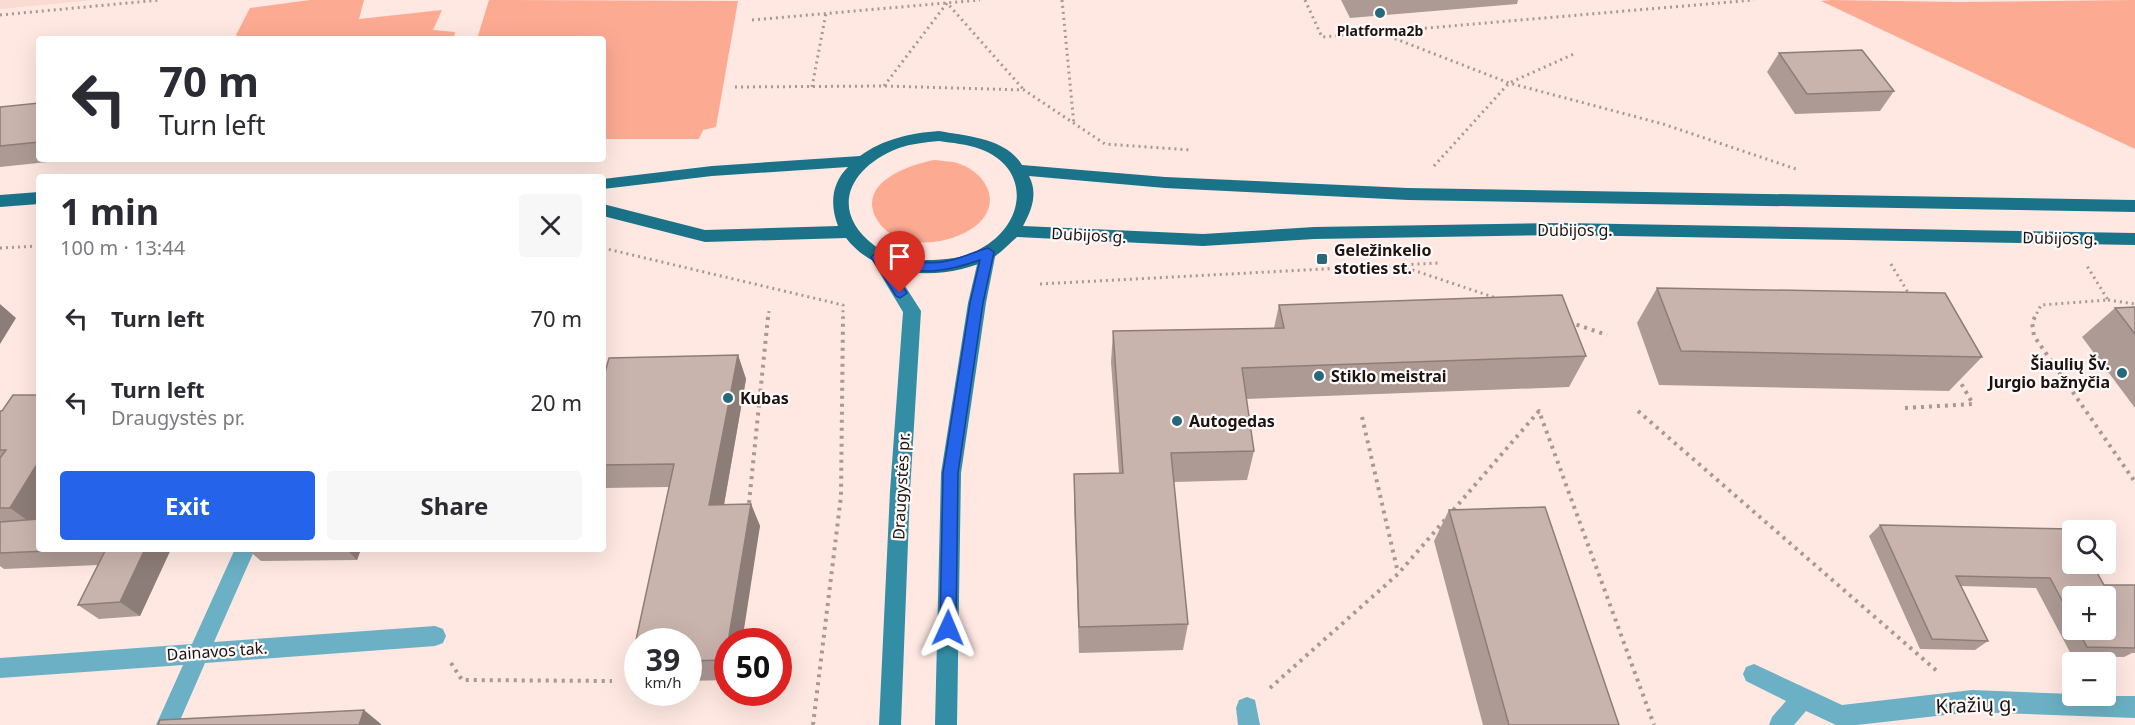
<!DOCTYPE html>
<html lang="en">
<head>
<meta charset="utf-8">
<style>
  :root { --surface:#fff; --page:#f7f7f7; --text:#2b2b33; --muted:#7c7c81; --accent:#2563eb }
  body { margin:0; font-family:"Noto Sans",sans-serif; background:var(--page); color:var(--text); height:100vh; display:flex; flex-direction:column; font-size:22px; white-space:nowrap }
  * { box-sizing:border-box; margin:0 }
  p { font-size:20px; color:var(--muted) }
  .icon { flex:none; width:33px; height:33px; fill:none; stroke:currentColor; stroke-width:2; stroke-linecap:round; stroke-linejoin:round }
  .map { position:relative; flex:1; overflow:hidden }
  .sheet { position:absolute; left:36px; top:174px; width:570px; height:378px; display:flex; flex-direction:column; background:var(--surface); border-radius:6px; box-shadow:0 6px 24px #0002 }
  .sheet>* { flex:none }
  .top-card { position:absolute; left:36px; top:36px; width:570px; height:126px; border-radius:6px; box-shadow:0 6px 24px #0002; background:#fff; color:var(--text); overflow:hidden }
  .fabs { position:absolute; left:2062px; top:520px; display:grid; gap:12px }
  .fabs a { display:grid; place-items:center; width:54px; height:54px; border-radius:6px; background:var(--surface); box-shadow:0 6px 24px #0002; font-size:30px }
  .speed { position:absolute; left:624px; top:628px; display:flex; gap:12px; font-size:30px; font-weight:700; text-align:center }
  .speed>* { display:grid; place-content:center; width:78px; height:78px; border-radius:50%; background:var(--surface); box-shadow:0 6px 24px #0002; line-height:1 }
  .speed small { font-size:15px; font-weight:400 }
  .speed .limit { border:9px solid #d22; background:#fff; color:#111 }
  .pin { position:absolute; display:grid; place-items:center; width:51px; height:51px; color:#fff; margin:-62px -26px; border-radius:50% 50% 50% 0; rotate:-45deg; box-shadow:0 0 6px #0007 }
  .pin .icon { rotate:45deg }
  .me { position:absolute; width:66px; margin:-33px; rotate:1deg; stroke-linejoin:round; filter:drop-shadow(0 0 4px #0008) }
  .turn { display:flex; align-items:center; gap:21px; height:126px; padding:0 24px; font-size:27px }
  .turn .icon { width:78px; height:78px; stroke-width:2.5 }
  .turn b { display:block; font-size:42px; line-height:51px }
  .round { display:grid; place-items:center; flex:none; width:63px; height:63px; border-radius:6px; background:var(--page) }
  .headline { display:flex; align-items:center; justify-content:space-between; height:102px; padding:0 24px }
  h1 { font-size:36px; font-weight:700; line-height:45px }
  .cta { display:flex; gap:12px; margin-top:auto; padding:12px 24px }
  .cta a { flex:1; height:69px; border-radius:6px; background:var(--accent); color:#fff; font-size:24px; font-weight:700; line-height:69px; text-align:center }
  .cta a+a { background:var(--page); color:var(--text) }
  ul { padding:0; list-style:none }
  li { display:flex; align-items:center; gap:18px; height:84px; padding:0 24px }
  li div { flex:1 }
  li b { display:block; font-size:22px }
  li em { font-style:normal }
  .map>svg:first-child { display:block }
  .built { fill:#f9dbd2 }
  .green { fill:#fdaa93 }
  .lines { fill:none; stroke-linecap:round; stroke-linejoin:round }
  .path-far1 { stroke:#a99893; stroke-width:3; stroke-dasharray:2 4; stroke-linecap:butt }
  .path { stroke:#a99893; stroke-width:4; stroke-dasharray:3 5; stroke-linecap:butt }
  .street { fill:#6bb0c4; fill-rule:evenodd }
  .secondary { fill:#338ea5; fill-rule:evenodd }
  .primary { fill:#1a7388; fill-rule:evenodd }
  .wall { fill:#ad9a95; fill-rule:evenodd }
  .shaded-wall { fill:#8d7d79 }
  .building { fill:#c9b3ad; stroke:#8d7d79; stroke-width:1.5 }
  .route { fill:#2563eb; stroke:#184099; stroke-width:1.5 }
  .poi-dot { fill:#26697b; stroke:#fffaf9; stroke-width:2 }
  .labels { text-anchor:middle; stroke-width:4.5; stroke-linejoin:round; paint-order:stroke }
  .far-poi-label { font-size:14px; font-weight:bold; fill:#1b1311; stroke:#fffaf9 }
  .street-label { font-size:16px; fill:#1b1311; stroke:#fffaf9 }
  .poi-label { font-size:16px; font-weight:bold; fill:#1b1311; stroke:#fffaf9; text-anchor:start }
  .near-street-label { font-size:20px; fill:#1b1311; stroke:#fffaf9 }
</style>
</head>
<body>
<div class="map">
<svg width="2135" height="725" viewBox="0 0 2135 725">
  <rect width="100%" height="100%" fill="#ffe8e2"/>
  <!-- built -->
  <path class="built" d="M0 0H94L0 9Z"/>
  <!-- green -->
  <g class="green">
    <path d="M310 0H364L359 19 442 10 433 30 455 32 454 39H242L236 35 250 8Z"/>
    <path d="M489 0 738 1 716 127 703 130 699 139H603V39H477Z"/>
    <path d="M1831 0 1957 2 2135 0V149L1821 1Z"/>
    <path d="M934 160C942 161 950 161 957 163 983 171 1002 198 981 221 957 246 895 254 876 218 858 182 909 165 934 160Z"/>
  </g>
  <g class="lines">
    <!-- path-far1 -->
    <g class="path-far1">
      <path d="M1062 0 1074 125"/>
      <path d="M1305 0 1322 37 1754 0"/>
      <path d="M0 15 160 0"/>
      <path d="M752 20 980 0"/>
      <path d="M1378 32 1509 83 1663 124 1796 169"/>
      <path d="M884 86 947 3 1024 90"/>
      <path d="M735 87 884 86 1024 90 1105 144 1191 150"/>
      <path d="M812 87 826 13"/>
      <path d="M1434 166 1509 83 1576 53"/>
      <path d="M0 248 39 246"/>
      <path d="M603 248 843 305V319"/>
      <path d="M1891 264 1910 296"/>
      <path d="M1401 266 1499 299"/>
      <path d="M1040 284 1438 263"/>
      <path d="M2108 300 2135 304"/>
      <path d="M768 319 769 311"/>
      <path d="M2034 319 2041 305 2108 300 2087 266"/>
    </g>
    <!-- path -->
    <g class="path">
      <path d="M2035 317 2032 322 2034 336 2135 482"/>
      <path d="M1569 322 1607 335"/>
      <path d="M1905 408 1973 404 1958 378"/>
      <path d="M1638 411 1937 671"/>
      <path d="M1362 417 1398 573"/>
      <path d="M749 503 768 317"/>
      <path d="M451 663 462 680 612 681"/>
      <path d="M1270 688 1398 574 1539 411 1654 725"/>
      <path d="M813 725 841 496 843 317"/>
    </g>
    <!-- street -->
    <g class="street">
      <path d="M235 549H255L214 642 435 626 443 629 446 636 443 643 435 646 205 663 178 725H156L183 665 0 678V658L192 644Z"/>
      <path d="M1754 664 1842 705 1972 690 2073 694V696H2135V718L1972 712 1857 725H1836L1806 711 1794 725H1769L1772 717 1786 701 1746 681 1743 674 1746 667Z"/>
      <path d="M1247 697 1255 700 1260 725H1238L1236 708 1239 700Z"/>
    </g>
    <!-- secondary -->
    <g class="secondary">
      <path d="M988 246 994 248 996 252 986 303 961 473 957 725H935L941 473 968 303 980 252 982 248Z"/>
      <path d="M878 251 884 253 921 311 910 491 901 725H879L890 491 903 312 870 257 872 253Z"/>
    </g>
    <!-- primary -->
    <g class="primary">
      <path d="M939 131C966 136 1006 138 1022 165L1165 177 1408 188 2135 200V212L1408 200 1165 188 1029 176C1038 193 1032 210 1023 226L1203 234 1314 227 1562 223 2135 233V245L1562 235 1314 239 1203 246 1017 237C1009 244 1001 253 992 258 947 281 879 281 846 238L705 242 603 216V204L705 230 838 226C830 205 831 184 848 167L712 176 603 189V179L712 166 860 156C883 139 911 133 939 131ZM939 141C952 143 967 144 980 149 1032 168 1026 225 980 249 964 258 946 260 927 260 909 261 890 258 875 246 828 211 849 167 899 148 911 144 925 142 939 141Z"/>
      <path d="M39 192V204L0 207V195Z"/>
    </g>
  </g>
  <!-- wall -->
  <g class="wall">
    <path d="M1341 0H1518L1517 4 1350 18Z"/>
    <path d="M1779 53 1894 91 1880 111 1795 114 1767 72Z"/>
    <path d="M39 103V159H76L0 167V107Z"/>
    <path d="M1657 288 1982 357 1949 391 1659 385 1637 323Z"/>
    <path d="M1279 305 1586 356 1569 387 1246 399 1254 451 1247 480 1174 482 1188 624 1183 650 1079 653 1074 503V474L1119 473 1111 362 1113 331 1274 328Z"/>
    <path d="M2135 307V408L2082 337 2115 308Z"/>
    <path d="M738 355 746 379 724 505 751 504 760 526 728 642V680L688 681V642H638V672L631 663 669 487 603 488V379Z"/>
    <path d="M0 411 37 520 39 549H171L140 616 99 619 78 605 98 565 4 569 0 566Z"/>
    <path d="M1449 510 1619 725H1483L1434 541Z"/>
    <path d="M1880 525 2104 585H2135V653H2132L2124 657 2072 656 2036 588 1961 586 1988 641 1975 650 1920 649 1869 536ZM2073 597 2106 630H2073Z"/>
    <path d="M247 549H361L357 560 261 561Z"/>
  </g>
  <!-- shaded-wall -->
  <g class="shaded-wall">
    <path d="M0 304 16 318 0 344Z"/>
    <path d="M738 355 746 379 720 527 709 505Z"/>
    <path d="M39 461V516L34 525 10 508Z"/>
    <path d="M751 504 760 526 742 642H728Z"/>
    <path d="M145 549H171L140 616 120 602Z"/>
    <path d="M346 549H361L357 560Z"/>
    <path d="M728 647V664L725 660Z"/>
    <path d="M364 710 381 724V725H359Z"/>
  </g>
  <!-- building -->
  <g class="building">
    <path d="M1862 50 1894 91 1807 94 1779 53Z"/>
    <path d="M39 103V142L0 146V107Z"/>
    <path d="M1657 288 1945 293 1982 357 1681 351Z"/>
    <path d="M1562 295 1586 356 1242 368 1254 451 1171 453 1188 624 1079 627 1074 474 1123 473 1113 331 1284 328 1279 305Z"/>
    <path d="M2135 307V334L2115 308Z"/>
    <path d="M738 355 709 505 751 504 725 660 688 661V642H638V662L631 663 674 464 603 465V379L609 358Z"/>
    <path d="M13 395H39V461L10 508H0V458L6 450H0V411H2Z"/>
    <path d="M1545 507 1619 725H1509L1449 510Z"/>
    <path d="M39 519V549H95L0 553V522Z"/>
    <path d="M1880 525 2072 529 2073 531V564H2092L2104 585H2135V648L2087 647 2078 630H2106V597H2073V621L2050 578 1956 576 1988 641 1932 639Z"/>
    <path d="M106 549H145L120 602 78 605Z"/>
    <path d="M364 710 359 725H158L160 720Z"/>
  </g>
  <!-- route -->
  <path class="route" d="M988 248 994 252 983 303 958 473 956 628 953 633 948 636 942 633 940 628 943 473 970 303 980 260C945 272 925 275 889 265L907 293 900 298 896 296 871 257 878 252C902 259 927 267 952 260 964 257 976 251 988 248Z"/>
  <!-- markers -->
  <g class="poi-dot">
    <circle cx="1380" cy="13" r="6"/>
    <rect x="1316" y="253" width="12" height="12" rx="3"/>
    <circle cx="2122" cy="373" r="6"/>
    <circle cx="1319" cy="376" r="6"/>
    <circle cx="728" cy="398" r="6"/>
    <circle cx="1177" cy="421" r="6"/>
  </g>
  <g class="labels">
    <!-- far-poi labels -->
    <g class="far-poi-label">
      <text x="1380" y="36">Platforma2b</text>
    </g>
    <!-- street labels -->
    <g class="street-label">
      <text x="1575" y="236">Dubijos g.</text>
      <text transform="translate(1089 235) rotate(3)" y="6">Dubijos g.</text>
      <text transform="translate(2060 238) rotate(1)" y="6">Dubijos g.</text>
      <text transform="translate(901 486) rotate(-87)" y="6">Draugystės pr.</text>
      <text transform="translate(217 651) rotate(-4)" y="6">Dainavos tak.</text>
    </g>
    <!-- poi labels -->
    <g class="poi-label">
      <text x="1334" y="256">Geležinkelio<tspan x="1334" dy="18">stoties st.</tspan></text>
      <text x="2110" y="370" text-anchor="end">Šiaulių Šv.<tspan x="2110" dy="18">Jurgio bažnyčia</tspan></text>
      <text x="1331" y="382">Stiklo meistrai</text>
      <text x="740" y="404">Kubas</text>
      <text x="1189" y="427">Autogedas</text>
    </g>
    <!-- near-street labels -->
    <g class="near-street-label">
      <text transform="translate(1976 705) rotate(-2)" y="7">Kražių g.</text>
    </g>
  </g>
</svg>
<div class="fabs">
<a><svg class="icon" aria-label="search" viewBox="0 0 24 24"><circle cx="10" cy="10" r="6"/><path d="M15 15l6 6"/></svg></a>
<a>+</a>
<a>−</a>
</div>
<div class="speed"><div>39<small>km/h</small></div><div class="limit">50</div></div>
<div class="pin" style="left:900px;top:293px;background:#d93025"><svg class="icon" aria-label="arrive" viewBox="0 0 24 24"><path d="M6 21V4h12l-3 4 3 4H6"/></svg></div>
<svg class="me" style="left:948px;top:628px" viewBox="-20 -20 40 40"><path d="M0-17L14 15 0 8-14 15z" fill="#2563eb" stroke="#fff" stroke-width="4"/></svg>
<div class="top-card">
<div class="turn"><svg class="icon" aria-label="left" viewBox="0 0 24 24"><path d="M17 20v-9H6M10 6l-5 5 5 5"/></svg><div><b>70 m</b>Turn left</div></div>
</div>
<section class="sheet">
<div class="headline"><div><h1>1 min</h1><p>100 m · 13:44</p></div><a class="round"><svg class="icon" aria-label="close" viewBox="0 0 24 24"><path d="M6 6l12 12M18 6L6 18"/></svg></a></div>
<ul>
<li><svg class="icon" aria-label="left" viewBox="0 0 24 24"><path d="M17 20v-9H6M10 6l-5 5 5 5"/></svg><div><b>Turn left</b></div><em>70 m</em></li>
<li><svg class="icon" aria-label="left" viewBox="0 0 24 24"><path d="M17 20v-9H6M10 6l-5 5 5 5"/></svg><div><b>Turn left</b><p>Draugystės pr.</p></div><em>20 m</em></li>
</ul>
<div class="cta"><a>Exit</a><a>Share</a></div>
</section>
</div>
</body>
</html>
